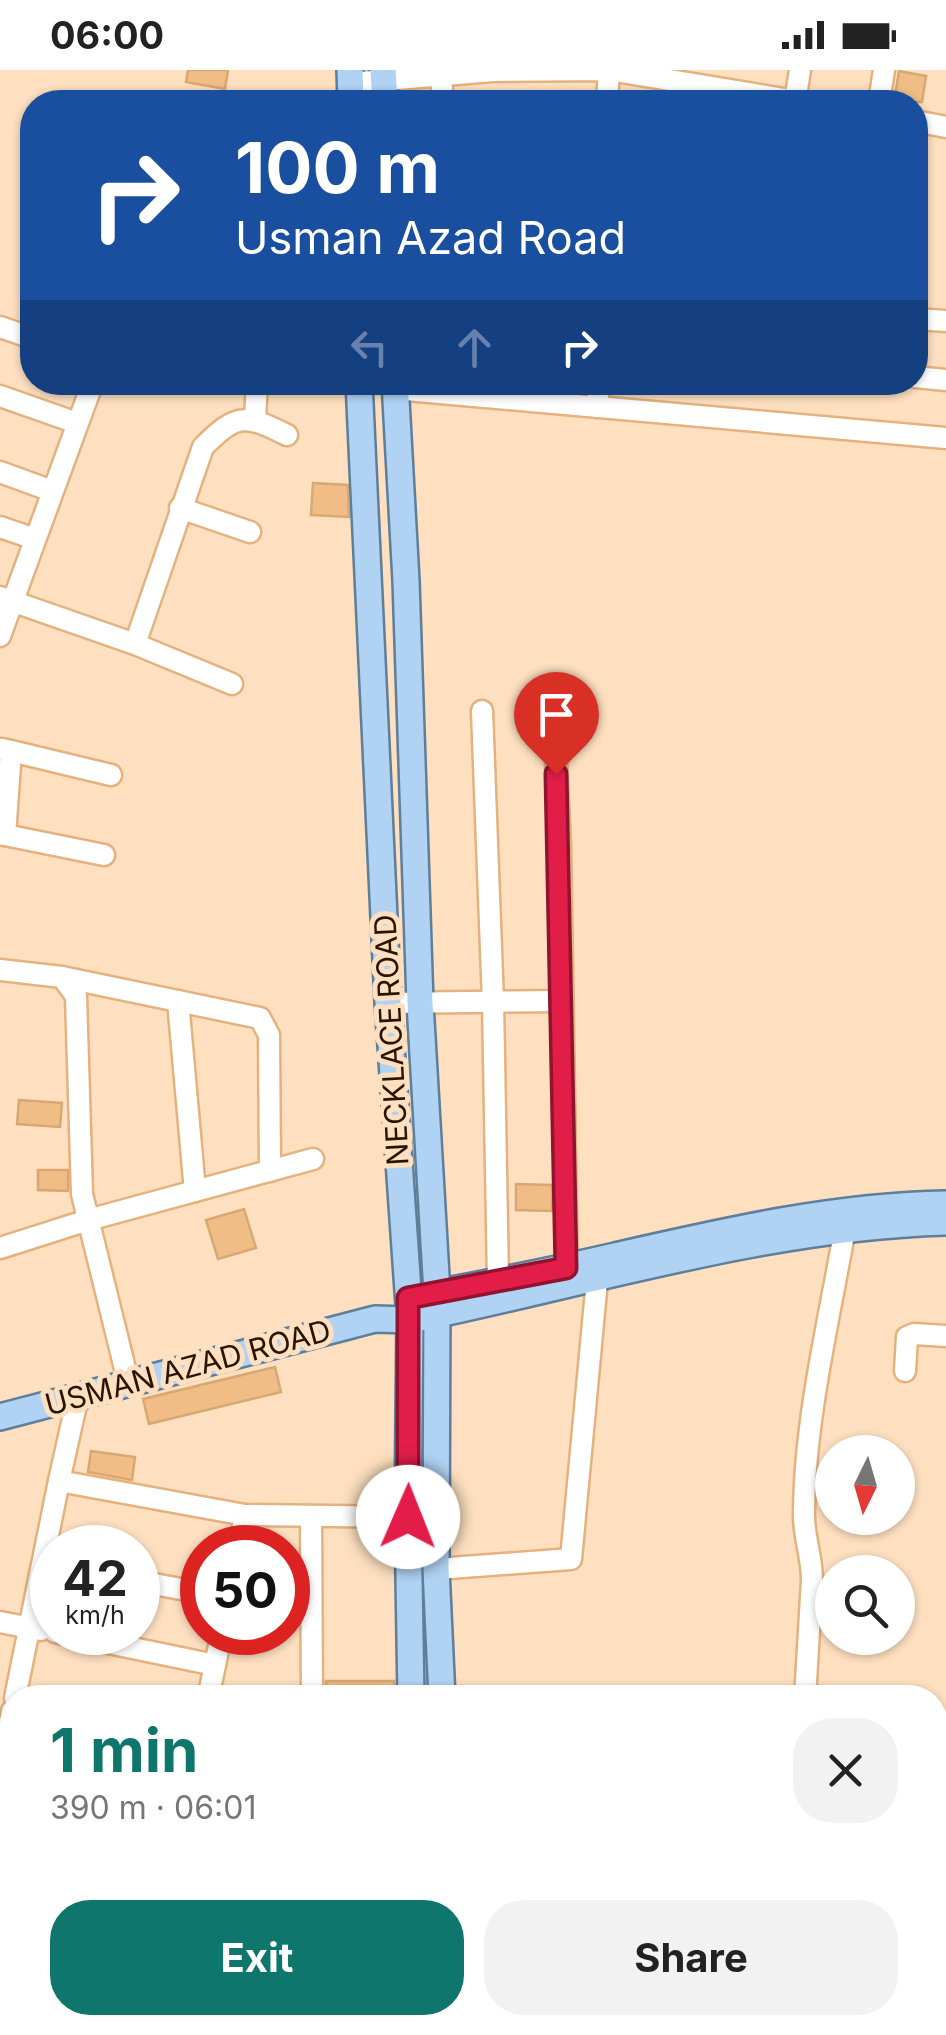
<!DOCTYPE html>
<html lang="en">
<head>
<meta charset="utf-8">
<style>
  :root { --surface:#fff; --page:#f2f2f2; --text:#222; --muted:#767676; --accent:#0f766e }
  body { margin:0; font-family:Inter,sans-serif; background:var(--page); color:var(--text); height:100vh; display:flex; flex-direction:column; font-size:38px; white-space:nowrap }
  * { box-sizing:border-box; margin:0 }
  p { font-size:32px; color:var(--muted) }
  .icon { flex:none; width:55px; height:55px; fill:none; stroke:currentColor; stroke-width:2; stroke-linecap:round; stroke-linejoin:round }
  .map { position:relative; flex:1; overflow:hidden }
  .sheet { position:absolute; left:0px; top:1615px; width:948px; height:350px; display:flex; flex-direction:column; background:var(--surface); border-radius:40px 40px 0 0; box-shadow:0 2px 8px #0004 }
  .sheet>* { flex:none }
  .guide { position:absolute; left:20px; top:20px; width:908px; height:305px; border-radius:40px; box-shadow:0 2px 8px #0004; background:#1a4fa0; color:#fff; overflow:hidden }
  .needle { width:65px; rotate:185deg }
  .controls { position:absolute; left:815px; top:1365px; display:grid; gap:20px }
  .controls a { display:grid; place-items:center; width:100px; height:100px; border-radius:50%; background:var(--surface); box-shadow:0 2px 8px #0004; font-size:50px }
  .speed { position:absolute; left:30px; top:1455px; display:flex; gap:20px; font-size:50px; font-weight:700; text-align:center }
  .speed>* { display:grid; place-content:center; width:130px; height:130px; border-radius:50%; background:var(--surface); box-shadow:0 2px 8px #0004; line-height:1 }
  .speed small { font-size:25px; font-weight:400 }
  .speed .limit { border:15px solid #d22; background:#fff; color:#111 }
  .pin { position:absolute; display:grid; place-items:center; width:85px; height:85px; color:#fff; margin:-102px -42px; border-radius:50% 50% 50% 0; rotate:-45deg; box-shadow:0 0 10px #0007 }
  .pin .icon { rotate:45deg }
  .me { position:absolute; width:110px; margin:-55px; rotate:1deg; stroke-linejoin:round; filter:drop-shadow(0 0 8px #0008) }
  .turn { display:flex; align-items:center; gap:35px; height:210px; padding:0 50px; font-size:45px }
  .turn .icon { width:130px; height:130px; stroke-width:2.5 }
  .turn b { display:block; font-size:70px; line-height:85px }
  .lanes { display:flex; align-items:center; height:95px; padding:0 50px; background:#0003; justify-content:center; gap:50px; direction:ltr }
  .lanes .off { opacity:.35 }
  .round { display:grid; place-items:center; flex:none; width:105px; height:105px; border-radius:40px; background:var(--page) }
  .overview { display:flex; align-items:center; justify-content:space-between; height:170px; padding:0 50px }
  h1 { font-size:60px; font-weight:700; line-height:75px; color:var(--accent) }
  .action { display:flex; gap:20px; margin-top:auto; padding:20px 50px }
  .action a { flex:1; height:115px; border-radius:40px; background:var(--accent); color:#fff; font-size:40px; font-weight:700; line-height:115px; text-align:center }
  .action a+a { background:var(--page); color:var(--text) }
  .status { display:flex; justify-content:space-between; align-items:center; height:70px; padding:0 50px; background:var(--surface); direction:ltr }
  .status svg { height:28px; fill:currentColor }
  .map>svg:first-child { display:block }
  .building { fill:#f0bd86; stroke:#d8a772; stroke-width:2.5 }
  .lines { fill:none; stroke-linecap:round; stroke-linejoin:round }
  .minor-casing { stroke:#e4b27e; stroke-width:25 }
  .major-casing { stroke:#5e7e9a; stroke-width:30 }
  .minor { stroke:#fff; stroke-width:20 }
  .major { stroke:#b0d3f4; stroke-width:25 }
  .route-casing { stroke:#92132f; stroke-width:25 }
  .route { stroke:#e11d48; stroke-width:18 }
  .labels { text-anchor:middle; stroke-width:10; stroke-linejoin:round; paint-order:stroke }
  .street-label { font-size:30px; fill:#271501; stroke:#fee0c0 }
</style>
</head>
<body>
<div class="status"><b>06:00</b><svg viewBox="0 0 49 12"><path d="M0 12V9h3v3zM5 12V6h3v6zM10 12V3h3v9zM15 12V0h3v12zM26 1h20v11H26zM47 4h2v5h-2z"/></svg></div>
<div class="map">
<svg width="946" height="1965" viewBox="0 0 946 1965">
  <rect width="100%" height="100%" fill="#fee0c0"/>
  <!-- building -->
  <g class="building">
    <path d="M188 0H228L225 19 186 12Z"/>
    <path d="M899 1 926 6 922 32H894Z"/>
    <path d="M313 413 348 415 349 447 311 445Z"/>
    <path d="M19 1030 62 1033 60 1057 17 1054Z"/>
    <path d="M38 1100H68V1121L38 1120Z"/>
    <path d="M516 1114 552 1115V1141L516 1140Z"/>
    <path d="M244 1139 256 1178 218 1189 206 1150Z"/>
    <path d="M275 1297 281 1322 149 1354 143 1329Z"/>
    <path d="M91 1381 135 1387 132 1410 88 1402Z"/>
    <path d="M326 1611H394L395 1628H326Z"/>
    <path d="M235 1952H316L311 1965H233Z"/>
  </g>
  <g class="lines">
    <!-- minor casing -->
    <g class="minor-casing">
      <g id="minor">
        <path d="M441 6 443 32"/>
        <path d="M350 13 492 1 609 0 802 32"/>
        <path d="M607 32 609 0"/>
        <path d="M795 32 800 0"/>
        <path d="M879 32 884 0"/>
        <path d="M915 51 946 57"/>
        <path d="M915 249 946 251"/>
        <path d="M0 257 32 268"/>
        <path d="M915 307 946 310"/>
        <path d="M395 319 946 368"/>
        <path d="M0 326 77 353"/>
        <path d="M597 337 599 312"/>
        <path d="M255 349 257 312"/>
        <path d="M0 402 52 421"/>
        <path d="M180 438 250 462"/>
        <path d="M0 457 35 469"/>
        <path d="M0 527 135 574 232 614"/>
        <path d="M0 566 93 312"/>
        <path d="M135 574 203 377C237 343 245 344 287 365"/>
        <path d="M482 641 493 932 498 1211"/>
        <path d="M555 669 560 774 567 1209"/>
        <path d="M11 681 111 705"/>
        <path d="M0 764 5 765 11 681 2 679"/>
        <path d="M5 765 104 785"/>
        <path d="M0 900 62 907 76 926 82 1124 129 1315"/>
        <path d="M62 907 260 948 269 965 270 1101"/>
        <path d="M178 931 195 1121"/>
        <path d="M388 933 561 931"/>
        <path d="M0 1178 88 1150 313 1089"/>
        <path d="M905 1301 907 1267 914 1264 946 1266"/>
        <path d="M78 1326 59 1411 245 1445"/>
        <path d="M311 1446 312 1628"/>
        <path d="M239 1478 245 1445 408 1447"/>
        <path d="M436 1499 571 1489 597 1210"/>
        <path d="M138 1511 202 1523"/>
        <path d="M0 1552 41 1560"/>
        <path d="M55 1562 215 1595"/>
        <path d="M15 1628 59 1411"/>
        <path d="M208 1628 222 1562"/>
        <path d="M805 1628 812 1510C812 1486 803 1465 804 1442 805 1347 829 1251 845 1158"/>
        <path d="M0 1703 12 1641"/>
        <path d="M0 1770 12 1773"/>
        <path d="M134 1965 137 1952"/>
        <path d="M219 1965 222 1952"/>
        <path d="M325 1965 332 1952"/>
        <path d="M423 1965 434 1952"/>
        <path d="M738 1965 741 1952"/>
      </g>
    </g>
    <!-- major casing -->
    <g class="major-casing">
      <g id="major">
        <path d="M350 0 351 32"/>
        <path d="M383 0 385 32"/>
        <path d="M359 312 388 933 410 1250 408 1447 411 1628"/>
        <path d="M395 312 406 511 420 933 437 1223 436 1499 442 1628"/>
        <path d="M420 1226C485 1214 550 1201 615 1186 725 1161 832 1136 946 1134"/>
        <path d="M0 1347 375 1249 410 1250C587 1214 765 1157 946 1152"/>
        <path d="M0 1883 12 1884"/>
        <path d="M490 1952 530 1965"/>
        <path d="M549 1952 591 1965"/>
      </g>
    </g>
    <!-- minor -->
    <use href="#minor" class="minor"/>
    <!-- major -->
    <use href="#major" class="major"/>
  </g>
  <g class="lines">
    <!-- route casing -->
    <g class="route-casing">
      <path id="route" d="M408 1447V1228L566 1198 556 704"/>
    </g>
    <!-- route -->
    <use href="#route" class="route"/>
  </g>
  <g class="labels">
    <!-- street labels -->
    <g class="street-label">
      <text transform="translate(392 970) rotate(-93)" y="10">NECKLACE ROAD</text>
      <text transform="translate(188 1298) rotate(-15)" y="10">USMAN AZAD ROAD</text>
    </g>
  </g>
</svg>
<div class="controls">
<a><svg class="needle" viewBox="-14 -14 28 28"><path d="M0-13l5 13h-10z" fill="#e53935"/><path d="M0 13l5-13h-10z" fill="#767676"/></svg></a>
<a><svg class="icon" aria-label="search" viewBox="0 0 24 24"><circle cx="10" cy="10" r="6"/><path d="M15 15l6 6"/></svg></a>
</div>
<div class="speed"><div>42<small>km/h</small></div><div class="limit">50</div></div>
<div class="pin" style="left:556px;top:704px;background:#d93025"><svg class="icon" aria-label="arrive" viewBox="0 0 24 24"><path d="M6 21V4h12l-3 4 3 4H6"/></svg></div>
<svg class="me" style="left:408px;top:1447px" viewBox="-20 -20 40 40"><circle r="19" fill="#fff"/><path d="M0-13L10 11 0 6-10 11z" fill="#e11d48"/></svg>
<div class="guide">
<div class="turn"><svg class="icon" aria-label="right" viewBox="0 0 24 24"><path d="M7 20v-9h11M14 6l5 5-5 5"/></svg><div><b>100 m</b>Usman Azad Road</div></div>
<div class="lanes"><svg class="icon off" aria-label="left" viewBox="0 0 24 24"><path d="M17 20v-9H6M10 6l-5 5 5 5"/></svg><svg class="icon off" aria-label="ahead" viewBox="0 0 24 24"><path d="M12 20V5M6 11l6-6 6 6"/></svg><svg class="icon" aria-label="right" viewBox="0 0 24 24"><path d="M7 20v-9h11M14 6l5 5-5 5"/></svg></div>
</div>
<section class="sheet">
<div class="overview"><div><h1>1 min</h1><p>390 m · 06:01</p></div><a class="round"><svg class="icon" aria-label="close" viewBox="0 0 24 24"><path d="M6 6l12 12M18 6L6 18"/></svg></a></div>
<div class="action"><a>Exit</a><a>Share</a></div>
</section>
</div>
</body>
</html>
